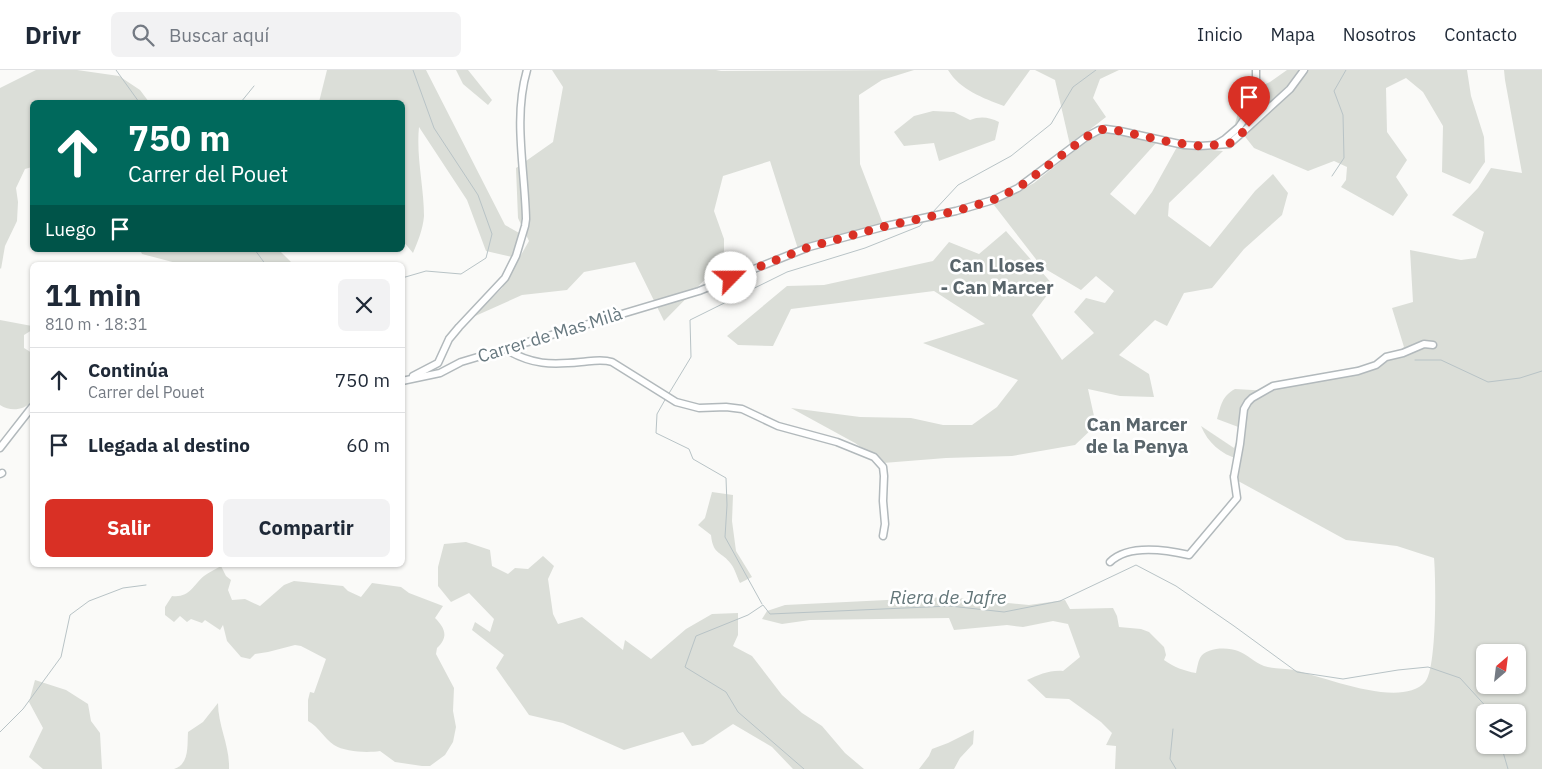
<!DOCTYPE html>
<html lang="es">
<head>
<meta charset="utf-8">
<style>
  :root { --surface:#fff; --page:#f2f2f3; --text:#1f2937; --muted:#747a83; --line:#e0e1e3; --accent:#d93025 }
  body { margin:0; font-family:"IBM Plex Sans",sans-serif; background:var(--page); color:var(--text); height:100vh; display:flex; flex-direction:column; font-size:19px; white-space:nowrap }
  * { box-sizing:border-box; margin:0 }
  p { font-size:16px; color:var(--muted) }
  .icon { flex:none; width:28px; height:28px; fill:none; stroke:currentColor; stroke-width:2; stroke-linecap:round; stroke-linejoin:round }
  .map { position:relative; flex:1; overflow:hidden }
  .sheet { position:absolute; left:30px; top:192px; width:375px; height:305px; display:flex; flex-direction:column; background:var(--surface); border-radius:8px; box-shadow:0 1px 4px #0004 }
  .sheet>* { flex:none }
  .guide { position:absolute; left:30px; top:30px; width:375px; height:152px; border-radius:8px; box-shadow:0 1px 4px #0004; background:#00695c; color:#fff; overflow:hidden }
  .needle { width:32px; rotate:28deg }
  .controls { position:absolute; left:1476px; top:574px; display:grid; gap:10px }
  .controls a { display:grid; place-items:center; width:50px; height:50px; border-radius:8px; background:var(--surface); box-shadow:0 1px 4px #0004; font-size:25px }
  .pin { position:absolute; display:grid; place-items:center; width:42px; height:42px; color:#fff; margin:-51px -21px; border-radius:50% 50% 50% 0; rotate:-45deg; box-shadow:0 0 5px #0007 }
  .pin .icon { rotate:45deg }
  .me { position:absolute; width:55px; margin:-28px; rotate:67deg; stroke-linejoin:round; filter:drop-shadow(0 0 4px #0008) }
  .turn { display:flex; align-items:center; gap:18px; height:105px; padding:0 15px; font-size:22px }
  .turn .icon { width:65px; height:65px; stroke-width:2.5 }
  .turn b { display:block; font-size:35px; line-height:42px }
  .then { display:flex; align-items:center; height:48px; padding:0 15px; background:#0003; gap:10px; font-size:19px }
  .round { display:grid; place-items:center; flex:none; width:52px; height:52px; border-radius:8px; background:var(--page) }
  .summary { display:flex; align-items:center; justify-content:space-between; height:85px; padding:0 15px }
  h1 { font-size:30px; font-weight:700; line-height:38px }
  .cta { display:flex; gap:10px; margin-top:auto; padding:10px 15px }
  .cta a { flex:1; height:58px; border-radius:8px; background:var(--accent); color:#fff; font-size:20px; font-weight:700; line-height:58px; text-align:center }
  .cta a+a { background:var(--page); color:var(--text) }
  ul { padding:0; list-style:none }
  li { display:flex; align-items:center; gap:15px; height:65px; padding:0 15px; border-top:1px solid var(--line) }
  li div { flex:1 }
  li b { display:block; font-size:19px }
  li em { font-style:normal }
  header { display:flex; align-items:center; gap:30px; box-sizing:border-box; height:70px; padding:0 25px; background:var(--surface); border-bottom:1px solid var(--line) }
  header strong { font-size:24px }
  nav { display:flex; gap:28px; margin-inline-start:auto; font-size:18px }
  .search { width:350px; height:45px; background:var(--page); display:flex; align-items:center; gap:12px; box-sizing:border-box; padding:0 18px; border-radius:8px; color:var(--muted); font-size:19px }
  .map>svg:first-child { display:block }
  .green { fill:#dbded8; fill-rule:evenodd }
  .lines { fill:none; stroke-linecap:round; stroke-linejoin:round }
  .stream { stroke:#b8c3c6; stroke-width:1 }
  .secondary-casing { stroke:#b2b9bc; stroke-width:9 }
  .secondary { stroke:#fff; stroke-width:6 }
  .route { stroke:#d93025; stroke-width:9; stroke-dasharray:0 16.2 }
  .labels { text-anchor:middle; stroke-width:5; stroke-linejoin:round; paint-order:stroke }
  .street-label { font-size:18px; fill:#67787f; stroke:#fff }
  .neighbourhood-label { font-size:19px; font-weight:bold; fill:#59656b; stroke:#fff }
  .water-label { font-size:19px; font-style:italic; fill:#637679; stroke:#fff }
</style>
</head>
<body>
<header>
<strong>Drivr</strong>
<div class="search"><svg class="icon" aria-label="search" viewBox="0 0 24 24"><circle cx="10" cy="10" r="6"/><path d="M15 15l6 6"/></svg>Buscar aquí</div>
<nav><a>Inicio</a><a>Mapa</a><a>Nosotros</a><a>Contacto</a></nav>
</header>
<div class="map">
<svg width="1542" height="699" viewBox="0 0 1542 699">
  <rect width="100%" height="100%" fill="#fafaf8"/>
  <!-- green -->
  <g class="green">
    <path d="M36 0H77L119 6 140 20 149 32H32V97L25 99 16 118 18 132 17 151 5 176 1 199 0 198V18Z"/>
    <path d="M327 0H426L505 155 521 164 512 187 486 181 467 130 419 57C416 87 424 117 424 146 423 159 418 171 413 183L403 171 402 32H319Z"/>
    <path d="M456 0H468L492 30 488 35 463 14Z"/>
    <path d="M552 0H716L721 1 914 0 882 10 859 25 860 94 883 154 798 179 770 91 723 106 714 141 724 169V190L664 251 635 192 584 202 567 220 522 225 473 247 502 218 529 171 518 148 516 98 553 72 563 17Z"/>
    <path d="M948 0H1030L1004 36C983 28 960 20 948 0Z"/>
    <path d="M1035 0H1119L1100 9 1093 28 1106 47 1070 75 1055 10Z"/>
    <path d="M1287 0H1467L1471 26 1484 67 1485 92 1470 114 1442 102 1443 56 1423 22 1406 8 1386 18 1387 62 1407 90 1396 107 1408 125 1393 146 1341 117 1346 110 1347 97 1334 91 1308 101 1254 78 1235 54 1243 24 1270 12Z"/>
    <path d="M1504 0H1542V699H1115L1116 676 1106 675 1112 663 1101 652 1069 629 1046 628 1027 610C1039 605 1049 600 1063 601L1080 587 1068 554 1053 551 1023 557 1007 555 954 560 949 548 810 550 782 554 762 549 767 541 785 535 948 527 1029 535 1065 530 1070 539 1113 538 1117 546 1119 557 1141 559 1149 562 1164 577 1166 585 1164 590C1174 597 1184 601 1196 603 1197 598 1198 592 1200 588 1206 577 1228 577 1238 581 1247 584 1255 593 1264 596 1272 599 1285 598 1294 600 1325 607 1401 639 1425 612 1437 599 1436 508 1434 488L1397 476 1346 470 1229 406 1238 389C1221 384 1208 373 1201 356L1234 378 1241 358 1217 349C1221 335 1222 326 1235 319L1270 321 1306 310H1323L1369 300 1404 277 1392 238 1413 232 1410 180 1461 190 1476 188 1484 162 1452 145 1478 118 1491 98 1522 103 1505 10ZM1485 582H1518V615H1485ZM1485 642H1518V675H1485Z"/>
    <path d="M933 41 954 42 970 50C980 46 989 47 999 52L995 70 939 91 934 73 904 76 894 62 914 46Z"/>
    <path d="M1100 60 1139 66 1156 73 1110 124 1135 145 1152 122 1177 77 1223 81 1169 133 1168 146 1210 177 1255 121 1273 104 1288 123 1282 145 1244 179 1212 218 1184 223 1167 256 1155 250 1119 285 1149 304 1154 327 1120 326 1088 319 1096 355 1075 375 1012 386 946 388 883 393 855 373 791 338 860 347 911 348 943 355H972L997 337 1018 310 923 273 985 254 934 221 791 239 773 276 738 275 727 266 787 216 824 215 933 191 949 172 979 184 1006 161 1054 216 1032 245 1062 290 1094 263 1074 242 1086 228 1105 233 1114 221 1096 206 1081 220 1042 197 994 135 1034 113Z"/>
    <path d="M140 180H279L291 192 297 195H184L142 184Z"/>
    <path d="M0 250 32 256V260L24 265V278L32 283V332C23 340 11 342 0 335Z"/>
    <path d="M712 422 733 425 732 451 736 481 752 507 740 513C737 507 735 499 731 494 722 481 713 486 711 465L698 455 705 448Z"/>
    <path d="M466 472 490 480 492 496 508 504 515 498 528 499 543 486 554 496 548 509 553 544 558 554 582 547 623 580 625 570 651 589 686 559 712 544 738 543V565L733 576 752 586 782 625 802 643 822 656 845 683 864 699H793L772 677 733 654 703 674 692 676 683 662 624 680 563 653 529 645 496 598 504 585 472 560 475 552 490 562 494 549 469 523 451 532 438 516V497L444 474Z"/>
    <path d="M221 496 226 506 231 510 228 520 232 530 245 529 260 536 284 515 294 511 343 516 348 521 361 527 372 513 401 517 409 523 443 536 435 548C445 558 449 567 437 578L436 584 454 618 453 641 456 657 453 672 445 685 430 696H422L395 692 380 681C367 683 345 682 334 675 324 668 319 657 308 651V630L310 622 314 623 326 589 301 576 295 575 268 582 255 584 250 589 241 587 227 571 223 555 220 560 205 550 202 553 191 549 187 552 180 546 174 552 165 545V537L172 526C190 528 193 515 204 506 209 502 216 499 221 496Z"/>
    <path d="M35 610 66 620 88 634 91 651 100 663 102 699H43L29 687 43 658 29 632Z"/>
    <path d="M218 633C218 656 230 676 229 699H174C190 694 187 675 188 662L203 652Z"/>
    <path d="M974 660 973 674 960 688 954 699H919L929 686 932 679 948 673Z"/>
  </g>
  <g class="lines">
    <!-- stream -->
    <g class="stream">
      <path d="M116 0 139 32"/>
      <path d="M241 32 254 16"/>
      <path d="M1332 106 1344 88 1343 45 1334 21 1346 0"/>
      <path d="M932 143 958 115 1011 86 1051 54 1073 17 1096 0"/>
      <path d="M255 180 266 195"/>
      <path d="M402 208 426 201 461 204 486 188 492 164 478 125 434 58 413 0"/>
      <path d="M1415 290H1441L1488 312 1520 308 1542 301"/>
      <path d="M668 325 691 287 690 250 787 202 865 178 920 156 924 151"/>
      <path d="M666 328 657 344 656 363 689 379 693 389 726 408 727 435 725 467 762 534"/>
      <path d="M1173 659 1170 689 1176 699"/>
      <path d="M0 662 23 639 61 587 70 545 89 531 123 518 146 515"/>
      <path d="M1501 675 1508 699"/>
      <path d="M804 699 738 642 726 622 685 597 696 566 748 545 763 535 770 544 950 536 1004 542 1060 531 1136 495 1176 516 1234 556 1297 602 1343 609 1398 600 1428 597 1460 608 1491 642"/>
    </g>
    <!-- secondary casing -->
    <g class="secondary-casing">
      <g id="secondary">
        <path d="M1216 75 1229 74 1244 61 1290 19 1304 0"/>
        <path d="M505 279C532 295 551 295 581 292 593 291 602 289 612 292L676 332 699 338 726 337 742 339 778 356 837 372 874 387 883 397 884 406 883 431 885 454 883 466"/>
        <path d="M413 306 438 293 449 269 459 257 505 208 516 186 525 156 526 149C525 100 513 48 527 0"/>
        <path d="M402 311 440 303 461 292 699 221 809 177 886 156 956 141 993 130 1018 118 1086 67 1099 60 1106 59 1120 61 1184 75 1200 76 1215 75 1225 69 1239 57 1253 36 1256 27V0"/>
        <path d="M0 378 32 337"/>
        <path d="M0 404 2 403"/>
        <path d="M1110 492C1128 474 1167 480 1189 485L1237 428 1234 407 1240 374 1244 339 1248 332 1252 328 1273 316 1358 301 1376 295 1386 287 1403 283 1424 274 1433 275"/>
      </g>
    </g>
    <!-- secondary -->
    <use href="#secondary" class="secondary"/>
  </g>
  <g class="lines">
    <!-- route -->
    <path class="route" d="M731 208 809 177 886 156 956 141 993 130 1018 118 1086 67 1099 60 1106 59 1120 61 1170 72 1200 76 1229 74 1249 57"/>
  </g>
  <g class="labels">
    <!-- street labels -->
    <g class="street-label">
      <text transform="translate(550 265) rotate(-17)" y="6">Carrer de Mas Milà</text>
    </g>
    <!-- neighbourhood labels -->
    <g class="neighbourhood-label">
      <text x="997" y="202">Can Lloses<tspan x="997" dy="22">- Can Marcer</tspan></text>
      <text x="1137" y="361">Can Marcer<tspan x="1137" dy="22">de la Penya</tspan></text>
    </g>
    <!-- water labels -->
    <g class="water-label">
      <text x="948" y="534">Riera de Jafre</text>
    </g>
  </g>
</svg>
<div class="controls">
<a><svg class="needle" viewBox="-14 -14 28 28"><path d="M0-13l5 13h-10z" fill="#e53935"/><path d="M0 13l5-13h-10z" fill="#747a83"/></svg></a>
<a><svg class="icon" aria-label="layers" viewBox="0 0 24 24"><path d="M12 4l9 5-9 5-9-5zM3 14l9 5 9-5"/></svg></a>
</div>
<div class="pin" style="left:1249px;top:57px;background:#d93025"><svg class="icon" aria-label="arrive" viewBox="0 0 24 24"><path d="M6 21V4h12l-3 4 3 4H6"/></svg></div>
<svg class="me" style="left:731px;top:208px" viewBox="-20 -20 40 40"><circle r="19" fill="#fff"/><path d="M0-13L10 11 0 6-10 11z" fill="#d93025"/></svg>
<div class="guide">
<div class="turn"><svg class="icon" aria-label="ahead" viewBox="0 0 24 24"><path d="M12 20V5M6 11l6-6 6 6"/></svg><div><b>750 m</b>Carrer del Pouet</div></div>
<div class="then">Luego<svg class="icon" aria-label="arrive" viewBox="0 0 24 24"><path d="M6 21V4h12l-3 4 3 4H6"/></svg></div>
</div>
<section class="sheet">
<div class="summary"><div><h1>11 min</h1><p>810 m · 18:31</p></div><a class="round"><svg class="icon" aria-label="close" viewBox="0 0 24 24"><path d="M6 6l12 12M18 6L6 18"/></svg></a></div>
<ul>
<li><svg class="icon" aria-label="ahead" viewBox="0 0 24 24"><path d="M12 20V5M6 11l6-6 6 6"/></svg><div><b>Continúa</b><p>Carrer del Pouet</p></div><em>750 m</em></li>
<li><svg class="icon" aria-label="arrive" viewBox="0 0 24 24"><path d="M6 21V4h12l-3 4 3 4H6"/></svg><div><b>Llegada al destino</b></div><em>60 m</em></li>
</ul>
<div class="cta"><a>Salir</a><a>Compartir</a></div>
</section>
</div>
</body>
</html>
